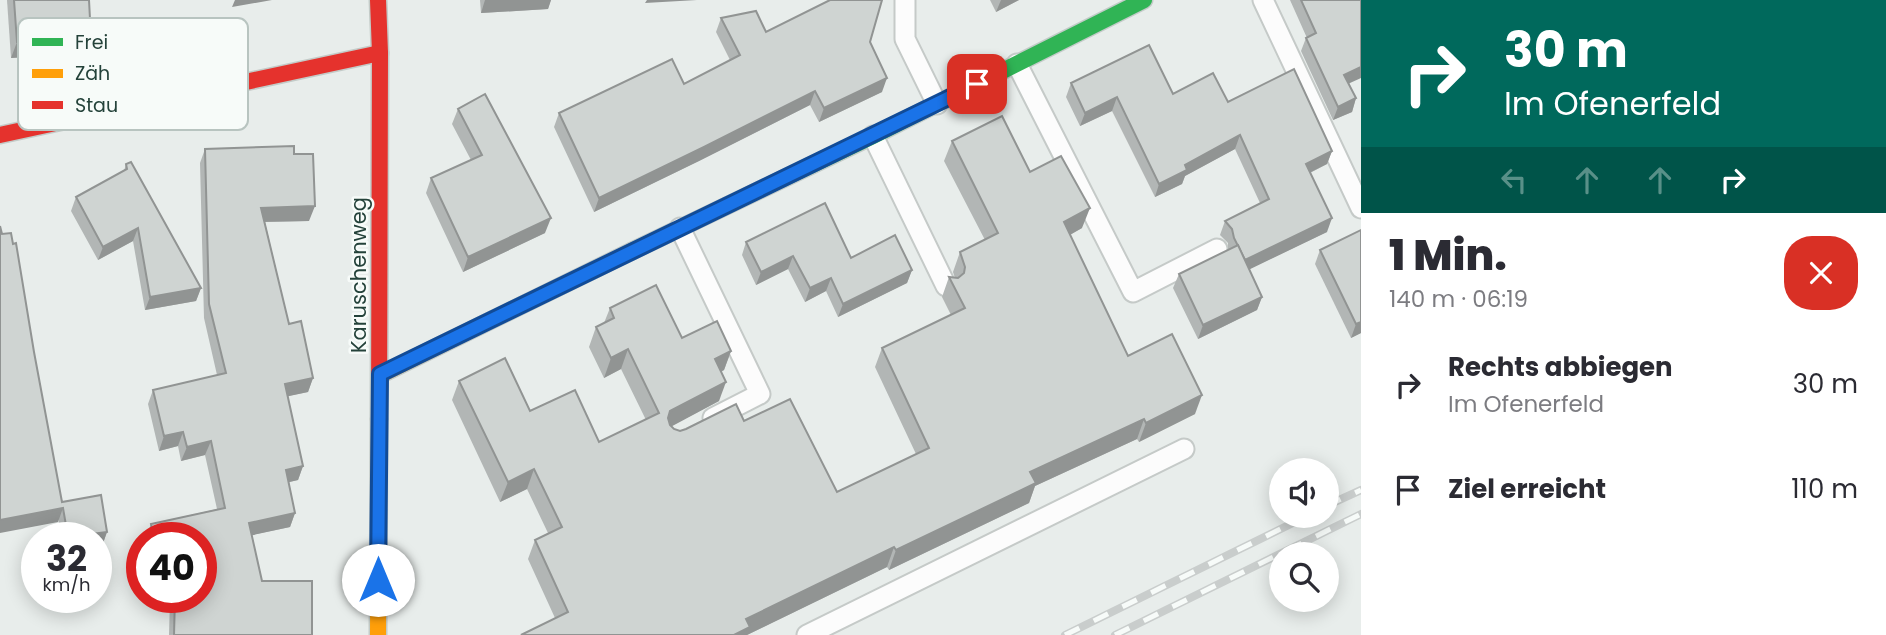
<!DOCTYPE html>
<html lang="de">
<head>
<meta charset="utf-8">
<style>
  :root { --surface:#fff; --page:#f7f7f7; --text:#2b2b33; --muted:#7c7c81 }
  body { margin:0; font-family:Poppins,sans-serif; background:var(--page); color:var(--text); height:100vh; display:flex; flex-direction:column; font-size:26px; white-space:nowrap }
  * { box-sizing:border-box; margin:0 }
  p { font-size:23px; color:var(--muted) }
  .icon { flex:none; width:38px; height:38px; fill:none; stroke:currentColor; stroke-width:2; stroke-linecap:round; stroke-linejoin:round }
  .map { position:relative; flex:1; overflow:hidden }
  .sheet { display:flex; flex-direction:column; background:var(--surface); width:525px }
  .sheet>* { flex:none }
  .banner { background:#00695c; color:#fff; overflow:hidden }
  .tools { position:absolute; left:1269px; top:458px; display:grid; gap:14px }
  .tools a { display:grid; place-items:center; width:70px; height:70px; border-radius:50%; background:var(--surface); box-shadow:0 4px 18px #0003; font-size:35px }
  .speed { position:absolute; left:21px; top:522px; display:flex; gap:14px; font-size:35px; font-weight:700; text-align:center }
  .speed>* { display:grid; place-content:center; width:91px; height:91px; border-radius:50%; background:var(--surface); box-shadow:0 4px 18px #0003; line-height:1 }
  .speed small { font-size:18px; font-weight:400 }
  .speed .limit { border:10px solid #d22; background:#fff; color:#111 }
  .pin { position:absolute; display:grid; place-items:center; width:60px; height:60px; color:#fff; margin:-30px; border-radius:14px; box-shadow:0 4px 10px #0006 }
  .me { position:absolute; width:77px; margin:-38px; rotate:0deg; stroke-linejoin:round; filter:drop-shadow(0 0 5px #0008) }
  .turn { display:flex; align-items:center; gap:24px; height:147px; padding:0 28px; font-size:32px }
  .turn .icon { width:91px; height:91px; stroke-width:2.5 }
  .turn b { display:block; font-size:49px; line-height:60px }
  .lanes { display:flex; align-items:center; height:66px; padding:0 28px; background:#0003; justify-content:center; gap:35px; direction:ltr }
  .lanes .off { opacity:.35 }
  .round { display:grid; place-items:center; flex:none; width:74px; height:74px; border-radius:28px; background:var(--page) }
  .headline { display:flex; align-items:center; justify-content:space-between; height:119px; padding:0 28px }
  h1 { font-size:42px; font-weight:800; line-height:52px }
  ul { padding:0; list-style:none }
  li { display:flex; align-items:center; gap:21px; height:105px; padding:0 28px }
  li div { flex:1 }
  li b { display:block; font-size:26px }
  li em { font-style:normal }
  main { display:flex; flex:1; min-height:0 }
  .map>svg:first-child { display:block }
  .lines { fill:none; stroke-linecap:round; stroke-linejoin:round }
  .lane-casing { stroke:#c5cac8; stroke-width:23 }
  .fast-casing { stroke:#c3cbc8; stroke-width:19 }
  .slow-casing { stroke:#c3cbc8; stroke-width:19 }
  .jam-casing { stroke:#c3cbc8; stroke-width:19 }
  .lane { stroke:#fcfcfc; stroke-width:19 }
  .fast { stroke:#30b455; stroke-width:16 }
  .slow { stroke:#ff9f0a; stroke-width:16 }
  .jam { stroke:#e5322d; stroke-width:16 }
  .rail-casing { stroke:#c9cdcc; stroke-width:8 }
  .rail { stroke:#f7fbf9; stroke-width:5; stroke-dasharray:16; stroke-linecap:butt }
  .wall { fill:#b2b6b5 }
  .shaded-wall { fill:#919493 }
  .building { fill:#cfd4d2; stroke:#919493; stroke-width:2 }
  .route-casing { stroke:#114b97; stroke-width:18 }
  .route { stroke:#1a73e8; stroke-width:12 }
  .labels { text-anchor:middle; stroke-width:5; stroke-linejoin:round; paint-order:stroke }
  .street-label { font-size:21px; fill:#24423a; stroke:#f7fbf9 }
  .key { fill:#f7fbf9; stroke:#b8c4c0; stroke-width:2 }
  .key-label { font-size:19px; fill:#24423a }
</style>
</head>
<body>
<main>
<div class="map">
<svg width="1361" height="635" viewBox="0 0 1361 635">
  <rect width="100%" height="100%" fill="#e8edeb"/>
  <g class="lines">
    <!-- lane casing -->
    <g class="lane-casing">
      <g id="lane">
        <path d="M905 0V39L937 104"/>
        <path d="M1263 0 1361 208"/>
        <path d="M1017 64 1133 292 1217 249"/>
        <path d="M873 136 946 286"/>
        <path d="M680 228 760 394 713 418"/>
        <path d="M807 635 1184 449"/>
      </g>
    </g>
    <!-- fast casing -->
    <g class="fast-casing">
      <path id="fast" d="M632 251 873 136 1144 0"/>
    </g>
    <!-- slow casing -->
    <g class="slow-casing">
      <g id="slow">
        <path d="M380 375 632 251"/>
        <path d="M378 635 379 419"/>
      </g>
    </g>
    <!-- jam casing -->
    <g class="jam-casing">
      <g id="jam">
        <path d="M378 0 380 53 379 419"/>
        <path d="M0 135 380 53"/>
      </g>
    </g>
    <!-- lane -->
    <use href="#lane" class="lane"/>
    <!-- fast -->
    <use href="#fast" class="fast"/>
    <!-- slow -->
    <use href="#slow" class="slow"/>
    <!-- jam -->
    <use href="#jam" class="jam"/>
    <!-- rail casing -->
    <g class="rail-casing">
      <g id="rail">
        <path d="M1326 506 1361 490"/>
        <path d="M1065 635 1307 516"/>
        <path d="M1115 635 1361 514"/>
      </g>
    </g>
    <!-- rail -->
    <use href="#rail" class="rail"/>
  </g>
  <!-- wall -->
  <g class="wall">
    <path d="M7 0H89L86 53 11 58Z"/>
    <path d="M480 0H551L548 9 481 13Z"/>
    <path d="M990 0H1019L996 12Z"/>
    <path d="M1290 0H1361L1349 83 1356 98 1352 112 1333 120 1301 51 1306 38H1307Z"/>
    <path d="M721 18 766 32 870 42 882 92 819 122 810 105 699 161 594 212 554 127 559 113 684 84 730 60 716 32Z"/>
    <path d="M1071 83 1228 102 1332 151 1327 164 1310 173 1327 232 1249 269 1262 297 1257 310 1198 339 1173 288 1179 274 1228 250V243L1220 235 1225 221 1260 203 1235 149 1185 176 1182 184 1155 197 1112 111 1080 126 1066 97Z"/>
    <path d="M458 109 545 233 463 272 426 193 431 178 471 160 452 124Z"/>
    <path d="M952 141 1030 172 1082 228 1070 235 1128 356 1195 414 1139 442 1137 439 1035 486 1029 503 889 570 887 567 747 635H521L555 618 528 559 535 540 548 533 527 489 500 502 452 400 459 381 530 411 599 442 646 420 621 369 604 378 589 347 596 327 604 323 610 308 682 338 731 351 724 370 721 372 719 401 671 426 674 429 680 431 744 421 837 492 916 454 875 367 882 348 951 315 942 297 949 277 955 278 953 272 960 252 985 240 944 161Z"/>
    <path d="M205 149 294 154 309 221 265 222 289 324 313 378 308 392 288 396 303 466 298 480 289 482 295 513 290 527 252 535 262 581 312 635H169L170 597H201V537H146L151 524 217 509 205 455 181 461 178 446 159 451 148 404 153 390 217 375 204 318 200 163Z"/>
    <path d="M126 164 201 288 196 301 145 310 133 241 98 260 71 211 76 197 124 171Z"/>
    <path d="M746 242 851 258 912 270 907 283 838 317 826 291 805 302 788 269 756 285 742 255Z"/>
    <path d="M1320 250 1361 333 1351 338 1315 264Z"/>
    <path d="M34 352 62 502 107 532 102 546 96 537H61Z"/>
  </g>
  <!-- shaded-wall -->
  <g class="shaded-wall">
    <path d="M235 0H272L232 7Z"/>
    <path d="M485 0H551L548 9 481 13Z"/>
    <path d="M647 0H697L645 3Z"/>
    <path d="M1001 0H1019L996 12Z"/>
    <path d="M91 38 86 53 11 58 17 42Z"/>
    <path d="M1361 67V78L1339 88 1344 75Z"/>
    <path d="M887 78 882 92 819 122 824 108Z"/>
    <path d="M815 91 810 105 699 161 594 212 599 198Z"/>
    <path d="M1117 97 1112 111 1080 126 1085 113Z"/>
    <path d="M1356 98 1352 112 1333 120 1338 107Z"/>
    <path d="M1240 135 1235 149 1185 176 1182 184 1155 197 1159 184 1185 165Z"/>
    <path d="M1332 151 1327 164 1301 177 1306 164Z"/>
    <path d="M315 206 309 221 256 222 261 208Z"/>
    <path d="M1090 208 1082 228 1057 242 1064 222Z"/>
    <path d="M551 218 545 233 463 272 468 257Z"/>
    <path d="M1332 218 1327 232 1240 274 1245 260Z"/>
    <path d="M138 228 133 241 98 260 103 247Z"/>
    <path d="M793 256 788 269 756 285 761 272Z"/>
    <path d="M912 270 907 283 838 317 843 304Z"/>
    <path d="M831 278 826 291 805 302 810 288Z"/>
    <path d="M201 288 196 301 145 310 150 297Z"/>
    <path d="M1262 297 1257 310 1198 339 1203 325Z"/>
    <path d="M1361 322V333L1351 338 1356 324Z"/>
    <path d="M628 349 621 369 604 378 611 358Z"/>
    <path d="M731 351 724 370 708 378 715 359Z"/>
    <path d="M313 378 308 392 280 398 285 384Z"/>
    <path d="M726 382 719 401 663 431 670 411Z"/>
    <path d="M1202 395 1195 414 1139 442 1146 423Z"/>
    <path d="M1144 419 1137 439 1035 486 1029 503 889 570 896 550 1030 472Z"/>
    <path d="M183 432 178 446 159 451 164 436Z"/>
    <path d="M211 441 205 455 181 461 187 447Z"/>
    <path d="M303 466 298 480 281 484 286 470Z"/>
    <path d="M534 469 527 489 500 502 508 482Z"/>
    <path d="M63 508 58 522 0 533V520Z"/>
    <path d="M295 513 290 527 244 537 249 523Z"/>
    <path d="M107 532 102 546 96 547V537H72Z"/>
    <path d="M894 547 887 567 747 635H734L746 619Z"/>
  </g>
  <!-- building -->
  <g class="building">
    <path d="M14 0H89L91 38 17 42Z"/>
    <path d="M830 0H882L870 42 887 78 824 108 815 91 704 147 599 198 559 113 672 59 684 84 740 55 721 18 756 11 766 32Z"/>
    <path d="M1301 0H1361V67L1344 75 1356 98 1338 107 1306 38 1316 33Z"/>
    <path d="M1149 45 1173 94 1213 73 1228 102 1294 69 1332 151 1306 164 1332 218 1245 260 1234 238 1232 229 1225 221 1269 199 1240 135 1185 165 1187 170 1159 184 1117 97 1085 113 1071 83Z"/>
    <path d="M485 94 551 218 468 257 431 178 482 155 458 109Z"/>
    <path d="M1002 116 1030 172 1061 156 1090 208 1064 222 1128 356 1172 334 1202 395 1146 423 1144 419 1030 472 1036 483 896 550 894 547 746 619 750 627 734 635H521L568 612 535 540 562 527 534 469 508 482 459 381 505 358 530 411 575 390 599 442 659 413 628 349 611 358 596 327 614 318 610 308 656 285 682 338 717 321 731 351 715 359 726 382 670 411 668 418 670 425 674 429 680 431 686 429 736 404 744 421 790 399 837 492 929 448 882 348 965 308 949 277 958 278 964 273 965 267 960 252 998 233 952 141Z"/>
    <path d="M294 146V154H313L315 206 261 208 289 324 301 321 313 378 285 384 303 466 286 470 295 513 249 523 262 581H312V635H174L175 597H201V537H154L151 524 225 508 211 441 187 447 183 432 164 436 153 390 226 373 209 304 205 149Z"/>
    <path d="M131 162 201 288 150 297 138 228 103 247 76 197 127 169 126 164Z"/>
    <path d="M825 203 851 258 895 235 912 270 843 304 831 278 810 288 793 256 761 272 746 242Z"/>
    <path d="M0 226 2 234 11 233 13 244 16 243 34 352 62 502 101 495 107 532 68 537 63 508 0 520Z"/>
    <path d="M1361 230V322L1356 324 1320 250Z"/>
    <path d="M1238 245 1262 297 1203 325 1179 274Z"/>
  </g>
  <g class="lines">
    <!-- route casing -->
    <g class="route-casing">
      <path id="route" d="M378 580 380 374 977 84"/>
    </g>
    <!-- route -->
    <use href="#route" class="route"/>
  </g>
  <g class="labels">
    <!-- street labels -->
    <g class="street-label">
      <text transform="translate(359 275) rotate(-90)" y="7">Karuschenweg</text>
    </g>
  </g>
  <!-- legend -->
  <rect x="18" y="18" width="230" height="112" rx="10" class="key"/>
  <rect x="32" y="38" width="31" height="8" fill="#30b455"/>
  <rect x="32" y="69" width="31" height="9" fill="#ff9f0a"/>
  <rect x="32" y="101" width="31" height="8" fill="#e5322d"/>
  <g class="key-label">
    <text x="75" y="49">Frei</text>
    <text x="75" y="80">Zäh</text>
    <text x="75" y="112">Stau</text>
  </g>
</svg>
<div class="tools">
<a><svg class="icon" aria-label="sound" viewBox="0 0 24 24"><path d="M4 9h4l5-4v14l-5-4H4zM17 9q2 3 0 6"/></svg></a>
<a><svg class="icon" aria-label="search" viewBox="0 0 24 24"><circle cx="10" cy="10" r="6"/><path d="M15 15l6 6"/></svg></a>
</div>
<div class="speed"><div>32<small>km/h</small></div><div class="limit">40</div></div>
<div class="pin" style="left:977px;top:84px;background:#d93025"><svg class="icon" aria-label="arrive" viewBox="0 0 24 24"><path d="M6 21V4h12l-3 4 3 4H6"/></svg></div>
<svg class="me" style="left:378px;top:580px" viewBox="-20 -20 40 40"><circle r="19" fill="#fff"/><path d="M0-13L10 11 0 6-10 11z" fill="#1a73e8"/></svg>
</div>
<section class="sheet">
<div class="banner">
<div class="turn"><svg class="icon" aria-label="right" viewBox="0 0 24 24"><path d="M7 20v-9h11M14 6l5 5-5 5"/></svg><div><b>30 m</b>Im Ofenerfeld</div></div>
<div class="lanes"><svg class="icon off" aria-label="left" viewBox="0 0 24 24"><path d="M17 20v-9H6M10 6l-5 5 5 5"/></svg><svg class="icon off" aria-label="ahead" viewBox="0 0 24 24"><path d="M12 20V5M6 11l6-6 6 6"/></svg><svg class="icon off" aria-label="ahead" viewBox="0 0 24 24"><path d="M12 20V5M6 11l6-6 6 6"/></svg><svg class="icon" aria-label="right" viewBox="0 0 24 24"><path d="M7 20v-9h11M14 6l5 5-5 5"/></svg></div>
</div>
<div class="headline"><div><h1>1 Min.</h1><p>140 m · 06:19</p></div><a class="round" style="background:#d93025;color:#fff"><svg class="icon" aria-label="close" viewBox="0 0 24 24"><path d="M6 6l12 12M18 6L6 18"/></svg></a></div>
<ul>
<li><svg class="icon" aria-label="right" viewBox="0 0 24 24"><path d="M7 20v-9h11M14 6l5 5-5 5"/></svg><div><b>Rechts abbiegen</b><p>Im Ofenerfeld</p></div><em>30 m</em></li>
<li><svg class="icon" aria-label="arrive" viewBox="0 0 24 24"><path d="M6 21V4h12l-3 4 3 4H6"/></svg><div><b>Ziel erreicht</b></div><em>110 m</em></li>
</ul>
</section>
</main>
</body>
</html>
